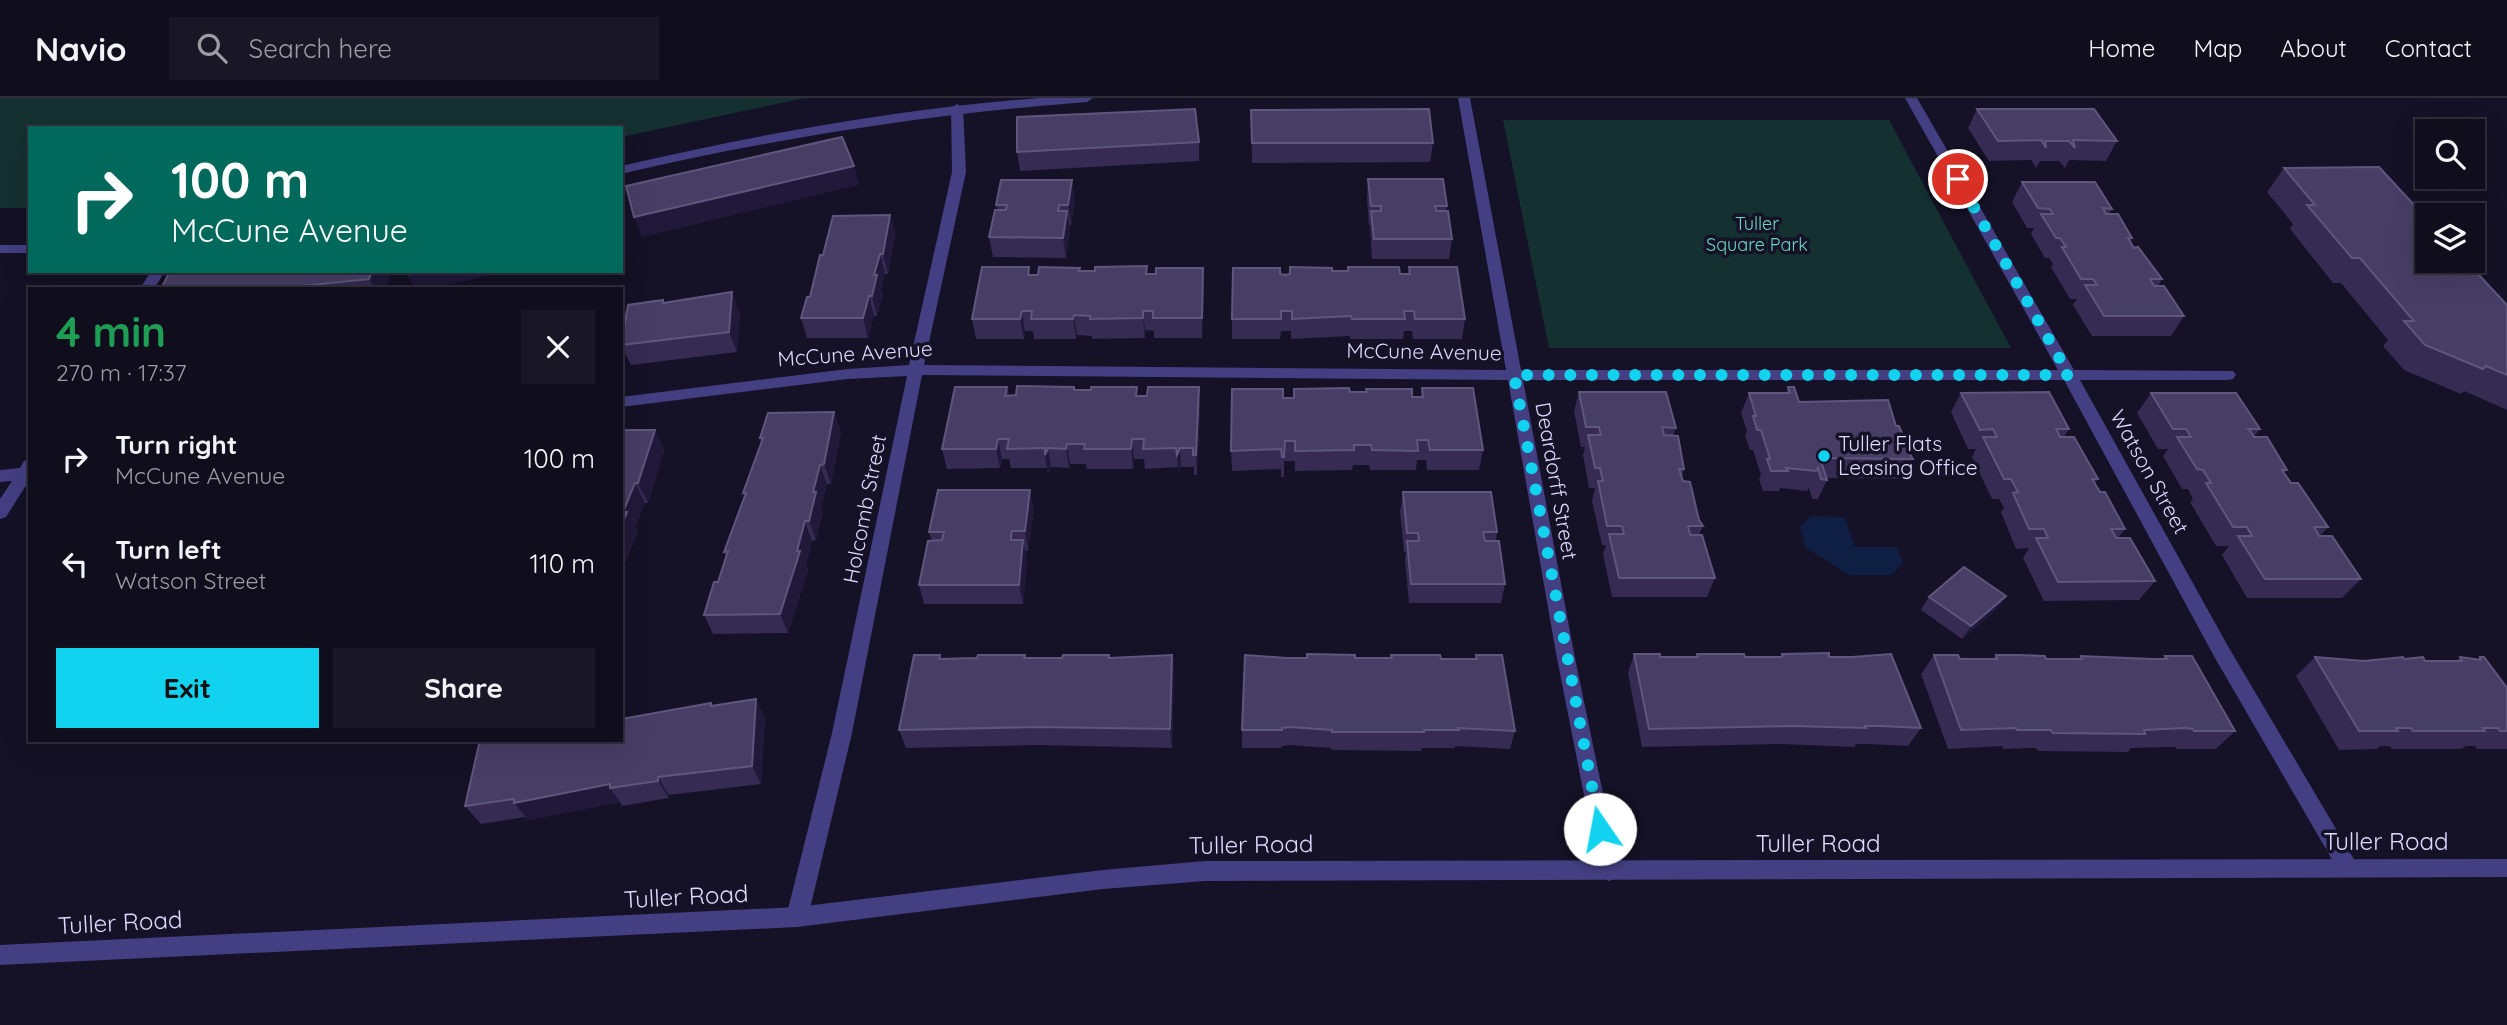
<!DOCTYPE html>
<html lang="en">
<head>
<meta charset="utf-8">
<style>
  :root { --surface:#100d1c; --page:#191625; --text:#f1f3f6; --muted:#9c9ca3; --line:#302d3b; --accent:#11d3f0 }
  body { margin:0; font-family:Quicksand,sans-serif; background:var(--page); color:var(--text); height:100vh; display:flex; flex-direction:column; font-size:26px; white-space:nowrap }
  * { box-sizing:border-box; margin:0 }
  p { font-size:23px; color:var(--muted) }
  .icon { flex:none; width:38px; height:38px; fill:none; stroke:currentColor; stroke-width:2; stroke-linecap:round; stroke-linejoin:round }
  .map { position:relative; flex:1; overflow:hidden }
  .side { position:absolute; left:28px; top:189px; width:595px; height:455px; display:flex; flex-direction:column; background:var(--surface); border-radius:0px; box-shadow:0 7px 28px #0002,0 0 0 2px var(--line) }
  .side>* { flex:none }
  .top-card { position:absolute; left:28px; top:28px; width:595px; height:147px; border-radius:0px; box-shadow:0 7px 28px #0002,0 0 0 2px var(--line); background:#00695c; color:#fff; overflow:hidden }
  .buttons { position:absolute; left:2415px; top:21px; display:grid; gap:14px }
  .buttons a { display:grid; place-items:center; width:70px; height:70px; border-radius:0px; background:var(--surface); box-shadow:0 7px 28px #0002,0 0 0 2px var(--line); font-size:35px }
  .pin { position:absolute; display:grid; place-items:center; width:60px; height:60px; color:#fff; margin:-30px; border:4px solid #fff; border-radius:50%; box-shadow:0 2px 7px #0007 }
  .me { position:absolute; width:77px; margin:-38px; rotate:348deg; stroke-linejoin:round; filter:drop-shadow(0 0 5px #0008) }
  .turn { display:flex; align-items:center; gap:24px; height:147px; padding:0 28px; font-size:32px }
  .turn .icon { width:91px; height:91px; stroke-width:2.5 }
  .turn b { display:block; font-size:49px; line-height:60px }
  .round { display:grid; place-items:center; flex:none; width:74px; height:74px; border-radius:0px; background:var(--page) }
  .headline { display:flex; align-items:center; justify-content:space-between; height:119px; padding:0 28px }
  h1 { font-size:42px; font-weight:700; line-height:52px; color:#1e9e55 }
  .button { display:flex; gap:14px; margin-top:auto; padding:14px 28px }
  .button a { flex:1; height:80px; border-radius:0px; background:var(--accent); color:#111; font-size:28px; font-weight:700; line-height:80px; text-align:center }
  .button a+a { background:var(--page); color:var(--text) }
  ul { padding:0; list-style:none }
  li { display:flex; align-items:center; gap:21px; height:105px; padding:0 28px }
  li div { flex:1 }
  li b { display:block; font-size:26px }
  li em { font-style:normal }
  header { display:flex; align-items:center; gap:42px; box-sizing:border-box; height:98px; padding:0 35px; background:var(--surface); border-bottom:2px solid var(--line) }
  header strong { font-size:33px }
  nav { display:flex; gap:38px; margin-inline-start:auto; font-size:24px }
  .search { width:490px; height:63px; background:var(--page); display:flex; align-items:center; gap:18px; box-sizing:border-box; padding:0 24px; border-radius:0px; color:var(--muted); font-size:26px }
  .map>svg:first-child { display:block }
  .green { fill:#143030 }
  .water { fill:#0e1f43 }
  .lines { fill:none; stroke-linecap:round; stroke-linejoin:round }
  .minor { fill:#443f82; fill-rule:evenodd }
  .tertiary { fill:#443f82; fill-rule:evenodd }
  .wall { fill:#352b53 }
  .shaded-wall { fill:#201939 }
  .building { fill:#473e65; stroke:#5f567d; stroke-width:2 }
  .route { stroke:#11d3f0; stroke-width:12; stroke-dasharray:0 21.6 }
  .poi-dot { fill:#11d3f0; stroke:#151126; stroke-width:2.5 }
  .labels { text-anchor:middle; stroke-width:7; stroke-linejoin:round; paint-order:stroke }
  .far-park-label { font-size:18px; fill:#68d9c0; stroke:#151126 }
  .street-label { font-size:21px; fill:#ded9fd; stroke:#151126 }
  .poi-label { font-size:21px; fill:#ded9fd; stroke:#151126; text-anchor:start }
  .near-street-label { font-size:24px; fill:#ded9fd; stroke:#151126 }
</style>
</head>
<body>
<header>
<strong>Navio</strong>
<div class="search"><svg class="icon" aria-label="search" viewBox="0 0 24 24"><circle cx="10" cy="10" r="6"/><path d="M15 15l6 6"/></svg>Search here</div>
<nav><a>Home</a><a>Map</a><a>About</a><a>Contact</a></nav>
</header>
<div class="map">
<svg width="2507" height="927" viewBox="0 0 2507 927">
  <rect width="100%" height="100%" fill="#151126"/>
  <!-- green -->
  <g class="green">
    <path d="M0 0H805L621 39V30H30V110H0Z"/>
    <path d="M1503 22H1889L2011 250H1549Z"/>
  </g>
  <!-- water -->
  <path class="water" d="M1811 418 1845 419 1855 449H1897L1903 465 1892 477H1849L1806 450 1800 429Z"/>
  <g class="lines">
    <!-- minor -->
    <g class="minor">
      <path d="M1458 0H1470L1521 272H2058L1905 0H1917L2074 272 2233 273 2236 277 2233 281 2228 282H2080L2229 550 2355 763 2358 770 2355 777 2348 779 2341 777 2215 560 2064 282H1523L1574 555 1619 773 1616 780 1609 783 1602 780 1599 773 1556 555 1508 282 922 277 852 635 808 819 805 826 797 829 789 826 786 819 832 635 907 278 848 281 621 309V299L848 271 909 267 952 74 951 10 957 6 963 10 966 74 924 267 1506 272Z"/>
      <path d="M151 173H165L154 191H140Z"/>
      <path d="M30 361V381L6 419 0 421V401L12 383 0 384V372L20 370 24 363Z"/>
    </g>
    <!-- tertiary -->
    <g class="tertiary">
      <path d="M1040 0H1093L1087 4C930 16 775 40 621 76V68C759 36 898 11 1040 0Z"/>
      <rect x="0" y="147" width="30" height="8"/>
      <path d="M2507 761V779L1205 783 1103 791 797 829 0 867V847L797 809 1103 772 1205 763Z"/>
    </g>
  </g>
  <!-- wall -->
  <g class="wall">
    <path d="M1977 11 2117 43 2106 63 2069 62 2065 70 2059 63H2040L2036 70 2031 62 1989 63 1968 30Z"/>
    <path d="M1251 12 1433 45 1430 64 1252 65Z"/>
    <path d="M1199 44V63L1020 73 1017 54Z"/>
    <path d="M2284 70 2507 207V312L2464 293 2461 296 2404 272 2383 248 2388 242 2341 185H2333L2290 131 2293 126 2267 94Z"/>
    <path d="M1368 81 1447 108 1446 113 1452 141 1449 161H1372L1370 127H1369L1367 101Z"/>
    <path d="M2022 84 2112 111 2109 116 2132 140 2130 144 2134 150 2162 181 2158 188 2184 218 2171 238H2092L2073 207 2077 201H2070L2051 169 2053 166 2049 160H2045L2031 136 2034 130H2027L2012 104Z"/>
    <path d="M1075 102 1071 127H1069L1070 132 1066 160 993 159 989 139 997 112 996 107Z"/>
    <path d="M890 117 895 137 888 176H885L881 191 883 197 877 218H874L868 240H807L801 220 810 199 823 157Z"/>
    <path d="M1147 168V176H1156L1203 170 1204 190 1202 240H1154V233L1145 232V240L1092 241V238L1077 237 1076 241H1034L1033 233H1025L1024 241H976L972 221 1029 169 1030 177H1038Z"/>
    <path d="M1409 169 1465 221 1462 241H1413L1412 233H1404L1403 241H1350V238L1291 241V233H1281L1280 241H1232V221L1280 176 1332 173 1408 176Z"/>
    <path d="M391 173 385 191H161Z"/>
    <path d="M740 214 737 254 631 267 621 247Z"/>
    <path d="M1007 289 1009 298 1074 292 1137 289V298L1200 309 1197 377H1194V369H1181L1178 377V369L1145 371 1144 361H1134L1133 371H1087L1086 366H1070L1069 370 1051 369 1048 377 1047 370H1011L1009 361H1002L1000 370 947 371 942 351Z"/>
    <path d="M1788 289 1799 304 1896 328 1906 344 1904 346 1913 361 1902 381 1827 380V382L1818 401H1812L1809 390 1807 393 1780 390 1779 393H1763L1759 381 1761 377 1753 352H1750L1745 338 1747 333 1741 315 1749 295H1786Z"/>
    <path d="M1422 290 1483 352 1479 372H1427L1426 362H1417L1416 372H1370L1369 367H1353L1352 372 1295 373V363H1284V379H1281V371L1232 373 1231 353 1293 300 1350 294H1366V291L1412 299H1421Z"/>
    <path d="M1579 294 1676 330 1673 337 1684 371 1682 379 1699 422 1703 428 1699 437 1715 480 1707 499H1612L1603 456 1606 447H1602L1592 403 1595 390H1589L1583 357 1585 349H1581L1574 313Z"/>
    <path d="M1961 295 2069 331 2064 339 2098 381 2095 385 2100 394 2125 431 2118 440 2155 483 2139 502 2044 503 2023 460 2029 450 2016 451 2001 414 2004 410 1999 401H1992L1972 359 1976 351H1968L1951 314Z"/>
    <path d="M2151 295 2260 331 2254 339 2287 372 2284 375 2291 385 2328 429 2320 438 2361 481 2342 500H2247L2222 457 2229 448H2216L2190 404 2193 401 2188 391H2182L2163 358 2168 351H2158L2137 315Z"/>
    <path d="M834 314 841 334 831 386H827L821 409 823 414 816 442 812 443 806 467 808 472 788 535 713 536 704 517 718 484 726 458 724 454 744 399 743 395 761 345 760 340Z"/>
    <path d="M621 332H655L664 352 648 405H645L635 429 638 433 626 463H623L621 467Z"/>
    <path d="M1403 394 1497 434 1496 443 1505 486 1501 505H1409L1405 462 1406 454H1404L1400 414Z"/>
    <path d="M1034 411 1028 453H1025L1027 462 1023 506H924L919 487 932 443 929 434Z"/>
    <path d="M2006 498 1997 511 1962 541 1921 512 1929 499Z"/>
    <path d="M1634 556 1660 559H1695L1697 556 1745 559H1780L1782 556 1829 559 1921 630 1908 648 1869 646H1856L1854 649 1782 646 1642 649 1628 575Z"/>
    <path d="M940 557 941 561 977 560 1025 557V560H1110L1172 557 1174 576 1172 650 1039 647 906 650 899 632Z"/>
    <path d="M1391 557 1441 561H1475L1476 557 1515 633 1510 651 1455 648V650H1422L1421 653 1331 652V650L1289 647 1282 648 1281 650H1242V632L1286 560H1391Z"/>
    <path d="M1934 557 1960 561H1993L1996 557 2046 561H2078L2081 558 2162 561 2165 558 2235 633 2216 651H2176V649H2168L2131 650 2128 654 2038 653 2036 650 2003 651 2002 648 1948 651 1921 576Z"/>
    <path d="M2315 559 2364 563 2404 561 2456 563 2460 559 2477 561 2480 559 2507 590V651H2477L2475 648H2466L2462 651H2392L2390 648H2380L2377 651 2339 652 2296 578Z"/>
    <path d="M711 605 712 607 765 619 761 686 669 697V700L622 708 620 704 528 722 525 719 481 726 465 708Z"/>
  </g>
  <!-- shaded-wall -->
  <g class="shaded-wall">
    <path d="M854 68 859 87 642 139 634 119Z"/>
    <path d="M1072 82 1075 102 1071 127 1068 107Z"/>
    <path d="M1067 113 1070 132 1066 160 1063 140Z"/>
    <path d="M890 117 895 137 888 176 883 156Z"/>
    <path d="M880 156 885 176 881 191 883 197 877 218 872 198 874 177Z"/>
    <path d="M1203 170 1204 190 1202 240V220Z"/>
    <path d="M372 173H391L385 191H375L369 181Z"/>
    <path d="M411 173H506L433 191H415L406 175Z"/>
    <path d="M732 194 740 214 737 254 729 234Z"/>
    <path d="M869 198 874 218 868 240 863 220Z"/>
    <path d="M1022 213 1025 233 1024 241 1020 221Z"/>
    <path d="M1143 213 1145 232V240L1143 220Z"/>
    <path d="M1074 217 1077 237 1076 241 1073 221Z"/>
    <path d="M1199 289 1200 309 1197 377 1196 357Z"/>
    <path d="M834 314 841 334 831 386 824 366Z"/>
    <path d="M655 332 664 352 648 405 638 385Z"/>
    <path d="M998 341 1002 361 1000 370 996 351Z"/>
    <path d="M1132 341 1134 361 1133 371 1131 351Z"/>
    <path d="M1067 346 1070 366 1069 370 1066 351Z"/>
    <path d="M1048 350 1051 369 1048 377 1045 357Z"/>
    <path d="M1180 350 1181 369 1178 377 1177 357Z"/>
    <path d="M820 367 827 386 821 409 823 414 816 442 809 423 813 394Z"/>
    <path d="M635 385 645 405 635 429 638 433 626 463 621 454V429L623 414Z"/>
    <path d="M1030 392 1034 411 1028 453 1025 433Z"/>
    <path d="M805 423 812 443 806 467 808 472 788 535 780 516Z"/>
    <path d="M1023 442 1027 462 1023 506 1019 487Z"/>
    <path d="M2006 498 1997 511 1962 541 1971 528Z"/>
    <path d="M1172 557 1174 576 1172 650 1170 631Z"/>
    <path d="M756 601 765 619 761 686 752 668Z"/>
    <path d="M658 679 669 697V700L658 683Z"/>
    <path d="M610 686V690L620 704 528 722 514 705Z"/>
  </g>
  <!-- building -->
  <g class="building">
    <path d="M1195 11 1199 44 1017 54V19Z"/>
    <path d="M1429 11 1433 45H1252L1251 12Z"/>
    <path d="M1977 11H2094L2117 43 2073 42 2075 50 2069 43H2045L2046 50 2041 42 1998 43Z"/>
    <path d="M842 39 854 68 634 119 626 88Z"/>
    <path d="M2379 69 2427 121V163H2466L2507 207V277L2486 268 2483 271 2425 247 2404 223H2414L2360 160H2352L2307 107H2315L2284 70Z"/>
    <path d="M1368 81H1443L1447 108H1435L1436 113H1448L1452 141H1374L1371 113H1381V108H1371Z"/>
    <path d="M1001 82H1072L1068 107H1059L1058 113H1067L1063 140 989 139 995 112H1006L1007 107H996Z"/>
    <path d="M2022 84H2095L2112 111 2103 110 2106 116H2118L2132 140H2128L2134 150 2138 149 2162 181H2150L2154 188H2164L2184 218H2104L2085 187H2097L2093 181H2081L2062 149H2066L2060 140H2056L2041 116H2053L2050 111 2038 110Z"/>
    <path d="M890 117 883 156H880L874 177H877L872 198H869L863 220H801L807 199H810L820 157H823L833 118Z"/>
    <path d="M1147 168 1146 176H1156V170H1203L1202 220H1153V213H1143V220L1090 221V218L1074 217 1073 221H1031L1032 213H1022L1020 221H972L982 169H1029L1028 177H1038L1039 169 1080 170 1079 173H1095V169Z"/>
    <path d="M1290 169 1332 170V173H1348V169H1399L1400 176H1410L1409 169H1457L1465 221H1415L1414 213H1404L1405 221H1352L1351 218 1292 221V213H1281V221H1232L1233 170H1280V176L1285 177 1290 176Z"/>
    <path d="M170 173H372L369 181 273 191H161Z"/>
    <path d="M732 194 729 234 621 247 628 207 663 202V205Z"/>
    <path d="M1017 288 1074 289V292H1091V289H1137L1136 298H1147L1148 289H1199L1196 357H1193V350H1180L1177 357 1176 350 1143 351 1144 341H1132L1131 351H1084L1085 346H1067L1066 351 1048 350 1045 357V350L1007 351 1009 341H998L996 351H942L955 289H1007L1005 298 1016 297Z"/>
    <path d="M1788 289H1794L1799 304 1888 302 1896 328H1899L1906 344H1902L1913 361 1820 360 1827 382 1821 381 1818 370 1816 373 1786 370 1788 373H1771L1767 361H1770L1761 332H1757L1753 318H1756L1749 295H1790Z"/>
    <path d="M1349 290 1350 294H1367L1366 291H1412V299H1423L1422 290H1473L1483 352H1430L1428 342H1417L1418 353 1372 352 1371 347H1354V352L1295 353V343H1285L1284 359H1282L1281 351 1231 353 1232 291H1283V300H1294V291Z"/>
    <path d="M1579 294H1666L1676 330 1662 329 1664 337 1678 338 1684 371H1679L1683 383 1690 384 1699 422 1703 428H1688L1690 437H1702L1715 480H1619L1609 436H1624L1622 428H1607L1598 383H1603L1600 370H1595L1588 337H1601L1599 329H1586Z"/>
    <path d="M2049 294 2069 331H2056L2060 339H2074L2098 381H2092L2100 394H2105L2125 431H2111L2116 440H2130L2155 483 2058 484 2036 440H2048L2044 431H2029L2013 395 2018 394 2011 381H2004L1983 339H1997L1993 331 1980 332 1961 295Z"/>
    <path d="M2151 295H2236L2260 331H2248L2251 334 2254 339H2267L2287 372H2282L2291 385H2298L2328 429H2314L2319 438H2332L2361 481H2265L2238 438H2252L2247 429H2233L2206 385H2211L2203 372 2197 371 2177 339H2191L2186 331H2173Z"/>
    <path d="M834 314 824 366 820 367 813 394H816L809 423H805L797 453H800L780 516 704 517 714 484H718L728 453 724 454 746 395H743L763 340H760L768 315Z"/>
    <path d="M621 332H655L638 385H635L623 414H627L621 429Z"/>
    <path d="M938 392H1030L1025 433H1012L1011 438V442H1023L1019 487H919L928 443 942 442 944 434H929Z"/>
    <path d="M1403 394H1491L1497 434H1483L1485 443H1499L1505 486H1411L1407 443H1419L1418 435H1407Z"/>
    <path d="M1964 469 2006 498 1971 528 1929 499Z"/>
    <path d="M1829 555V559H1852L1891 556 1921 630 1881 628H1865L1866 630 1792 628 1649 631 1634 556H1660V559H1698L1697 556H1744L1745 559H1782V556Z"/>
    <path d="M1307 556 1355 557V560H1392L1391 557H1440L1441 561H1477L1476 557H1502L1515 633 1458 630 1459 632H1424V634H1332V632L1290 629 1282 630V632H1242L1245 557 1286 560H1307Z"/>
    <path d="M914 557H940L939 561 977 560 978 557H1025L1024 560H1062L1063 557H1109V560L1172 557 1170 631 1035 629 899 632Z"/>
    <path d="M1934 557H1958L1960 561H1997L1996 557H2017L2045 558 2046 561H2082L2081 558 2152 561H2167L2165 558H2192L2235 633H2194L2193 631 2185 630 2144 632 2145 636 2053 635 2051 632H2017L2016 630 1961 632Z"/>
    <path d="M2315 559 2364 563 2403 559 2404 561 2423 559 2425 563H2462L2460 559 2481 562 2480 559H2484L2507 590V633H2500L2498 630H2483L2485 633H2413L2411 630H2396L2398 633H2359Z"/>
    <path d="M756 601 752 668 658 679V683L610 690V686L514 705V701L465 708 480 642H621V621L711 605V608Z"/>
  </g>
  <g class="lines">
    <!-- route -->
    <path class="route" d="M1600 731 1514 277H2069L1958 81"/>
  </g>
  <!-- markers -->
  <circle class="poi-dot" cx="1824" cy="358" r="7"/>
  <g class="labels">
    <!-- far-park labels -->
    <g class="far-park-label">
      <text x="1757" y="132">Tuller<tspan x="1757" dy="21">Square Park</tspan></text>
    </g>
    <!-- street labels -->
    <g class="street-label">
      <text transform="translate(1424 254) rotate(1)" y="7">McCune Avenue</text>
      <text transform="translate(855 256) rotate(-4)" y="7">McCune Avenue</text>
      <text transform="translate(2149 374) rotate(61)" y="7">Watson Street</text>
      <text transform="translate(1556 383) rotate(80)" y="7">Deardorff Street</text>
      <text transform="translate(865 411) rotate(-79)" y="7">Holcomb Street</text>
    </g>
    <!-- poi labels -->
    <g class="poi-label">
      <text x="1838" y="353">Tuller Flats<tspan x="1838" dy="24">Leasing Office</tspan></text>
    </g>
    <!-- near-street labels -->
    <g class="near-street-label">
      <text x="2386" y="752">Tuller Road</text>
      <text x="1818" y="754">Tuller Road</text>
      <text transform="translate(1251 747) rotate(-1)" y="8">Tuller Road</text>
      <text transform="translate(686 799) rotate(-3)" y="8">Tuller Road</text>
      <text transform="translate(120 825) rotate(-3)" y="8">Tuller Road</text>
    </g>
  </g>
</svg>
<div class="buttons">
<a><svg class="icon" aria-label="search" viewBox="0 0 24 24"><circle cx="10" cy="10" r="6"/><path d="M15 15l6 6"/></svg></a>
<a><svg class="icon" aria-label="layers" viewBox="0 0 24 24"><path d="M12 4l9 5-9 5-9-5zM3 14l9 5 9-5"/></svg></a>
</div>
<div class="pin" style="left:1958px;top:81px;background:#d93025"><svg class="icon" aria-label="arrive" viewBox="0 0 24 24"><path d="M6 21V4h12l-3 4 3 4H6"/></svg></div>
<svg class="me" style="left:1600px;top:731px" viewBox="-20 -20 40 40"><circle r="19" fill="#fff"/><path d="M0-13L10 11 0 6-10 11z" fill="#11d3f0"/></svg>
<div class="top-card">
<div class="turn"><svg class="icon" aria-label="right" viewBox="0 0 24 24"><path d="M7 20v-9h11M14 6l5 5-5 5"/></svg><div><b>100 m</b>McCune Avenue</div></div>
</div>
<section class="side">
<div class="headline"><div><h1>4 min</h1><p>270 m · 17:37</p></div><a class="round"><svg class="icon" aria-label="close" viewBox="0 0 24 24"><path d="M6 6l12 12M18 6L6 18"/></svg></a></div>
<ul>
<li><svg class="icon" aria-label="right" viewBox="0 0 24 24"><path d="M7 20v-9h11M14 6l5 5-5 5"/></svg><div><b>Turn right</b><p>McCune Avenue</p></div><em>100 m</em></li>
<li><svg class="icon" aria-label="left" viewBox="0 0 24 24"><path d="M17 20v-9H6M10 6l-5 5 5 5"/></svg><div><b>Turn left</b><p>Watson Street</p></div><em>110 m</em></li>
</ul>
<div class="button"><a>Exit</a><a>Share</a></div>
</section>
</div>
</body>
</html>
